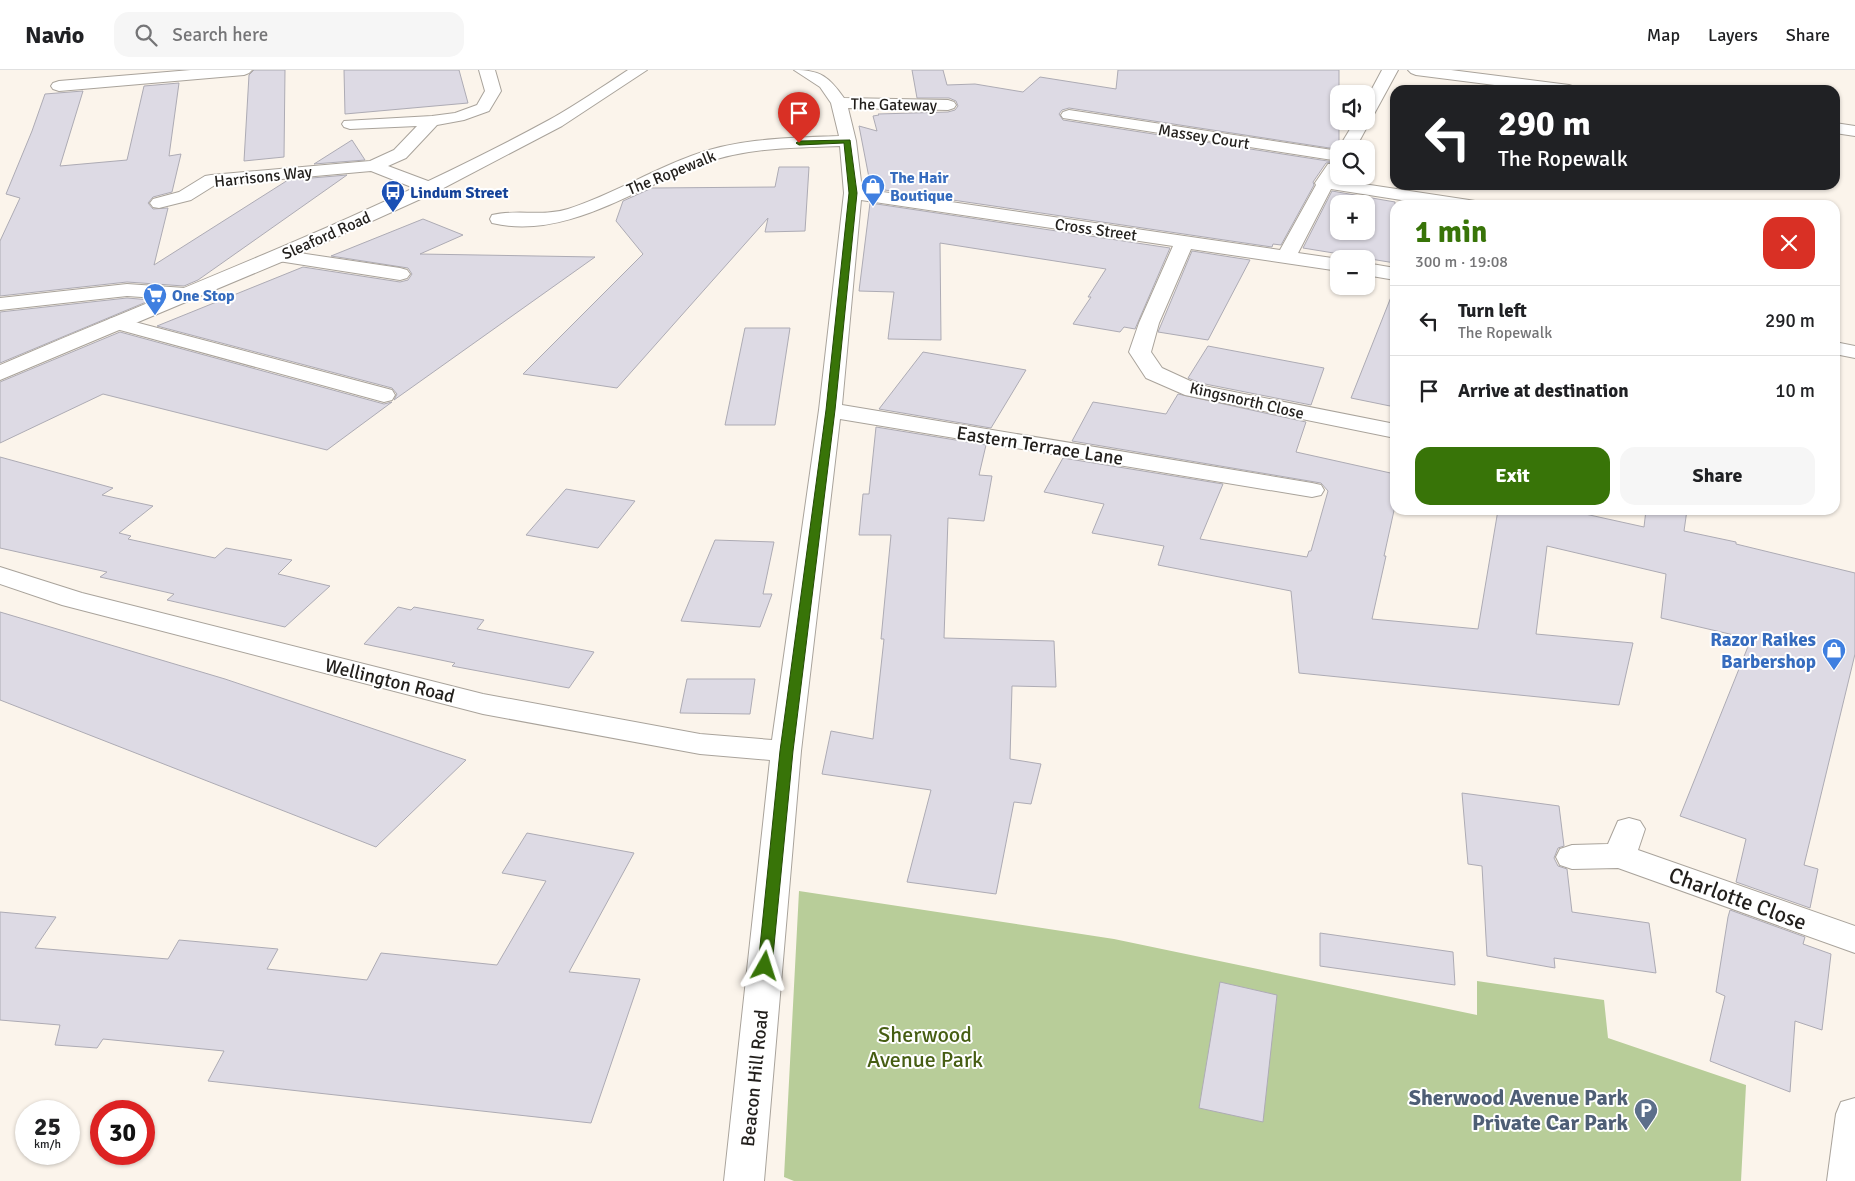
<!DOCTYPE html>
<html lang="en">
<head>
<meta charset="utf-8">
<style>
  :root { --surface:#fff; --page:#f6f6f6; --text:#202124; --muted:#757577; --line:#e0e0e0; --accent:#387408 }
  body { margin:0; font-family:Signika,sans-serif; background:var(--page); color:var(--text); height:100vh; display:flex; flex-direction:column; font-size:19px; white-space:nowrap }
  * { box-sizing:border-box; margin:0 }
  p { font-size:16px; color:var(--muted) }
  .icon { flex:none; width:28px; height:28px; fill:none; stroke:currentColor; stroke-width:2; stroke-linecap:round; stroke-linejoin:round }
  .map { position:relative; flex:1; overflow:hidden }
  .details { position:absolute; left:1390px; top:130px; width:450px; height:315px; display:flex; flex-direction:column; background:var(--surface); border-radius:15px; box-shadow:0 1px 4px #0004 }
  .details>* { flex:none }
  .banner { position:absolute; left:1390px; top:15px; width:450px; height:105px; border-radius:15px; box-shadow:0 1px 4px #0004; background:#202124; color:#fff; overflow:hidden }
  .fabs { position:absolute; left:1330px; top:15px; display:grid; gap:10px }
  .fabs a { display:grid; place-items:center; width:45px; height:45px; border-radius:10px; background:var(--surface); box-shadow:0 1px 4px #0004; font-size:25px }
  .speed { position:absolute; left:15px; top:1030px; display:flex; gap:10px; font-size:25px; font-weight:700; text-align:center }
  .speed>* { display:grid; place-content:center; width:65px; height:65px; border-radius:50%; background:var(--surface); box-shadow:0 1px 4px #0004; line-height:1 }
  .speed small { font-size:12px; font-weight:400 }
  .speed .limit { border:8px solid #d22; background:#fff; color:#111 }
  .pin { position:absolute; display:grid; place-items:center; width:42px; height:42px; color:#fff; margin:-51px -21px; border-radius:50% 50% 50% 0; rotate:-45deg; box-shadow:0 0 5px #0007 }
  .pin .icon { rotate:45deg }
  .me { position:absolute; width:55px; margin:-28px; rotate:6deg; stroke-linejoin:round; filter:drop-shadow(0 0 4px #0008) }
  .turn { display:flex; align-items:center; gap:18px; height:105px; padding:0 25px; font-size:22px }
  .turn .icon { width:65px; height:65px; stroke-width:2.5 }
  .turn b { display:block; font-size:35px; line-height:42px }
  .round { display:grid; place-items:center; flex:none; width:52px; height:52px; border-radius:15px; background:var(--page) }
  .summary { display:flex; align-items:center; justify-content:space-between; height:85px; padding:0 25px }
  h1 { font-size:30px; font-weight:800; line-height:38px; color:var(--accent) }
  .cta { display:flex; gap:10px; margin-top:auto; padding:10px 25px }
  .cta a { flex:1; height:58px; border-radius:15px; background:var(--accent); color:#fff; font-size:20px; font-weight:800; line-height:58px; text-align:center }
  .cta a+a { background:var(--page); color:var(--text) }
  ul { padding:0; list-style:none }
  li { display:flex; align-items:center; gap:15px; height:70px; padding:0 25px; border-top:1px solid var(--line) }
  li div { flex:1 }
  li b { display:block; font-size:19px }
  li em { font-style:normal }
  header { display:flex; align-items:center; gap:30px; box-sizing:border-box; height:70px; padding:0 25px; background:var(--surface); border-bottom:1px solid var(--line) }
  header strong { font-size:24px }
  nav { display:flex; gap:28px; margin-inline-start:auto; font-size:18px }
  .search { width:350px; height:45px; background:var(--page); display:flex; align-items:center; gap:12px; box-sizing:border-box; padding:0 18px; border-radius:15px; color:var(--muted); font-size:19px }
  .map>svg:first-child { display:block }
  .green { fill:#b8cd99 }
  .building { fill:#dddae4; stroke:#adabb4; fill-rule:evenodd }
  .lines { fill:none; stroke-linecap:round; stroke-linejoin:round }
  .street-casing { stroke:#a9a39b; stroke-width:2 }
  .secondary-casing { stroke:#a9a39b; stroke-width:2 }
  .street { fill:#fff; fill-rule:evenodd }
  .secondary { fill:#fff; fill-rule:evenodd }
  .route { fill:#387408; stroke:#244b05 }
  .labels { text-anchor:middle; stroke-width:4; stroke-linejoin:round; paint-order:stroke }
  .far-street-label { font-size:16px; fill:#221f1c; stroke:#fff }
  .far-shop-label { font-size:16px; font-weight:bold; fill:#366cbe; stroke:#fff; text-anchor:start }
  .far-transit-label { font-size:16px; font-weight:bold; fill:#164399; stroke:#fff; text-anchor:start }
  .street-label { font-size:19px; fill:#221f1c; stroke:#fff }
  .shop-label { font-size:19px; font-weight:bold; fill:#366cbe; stroke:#fff; text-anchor:end }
  .near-street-label { font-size:22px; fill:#221f1c; stroke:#fff }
  .near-park-label { font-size:22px; fill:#465e13; stroke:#fff }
  .near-service-label { font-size:22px; font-weight:bold; fill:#4e5e75; stroke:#fff; text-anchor:end }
</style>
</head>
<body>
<header>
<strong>Navio</strong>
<div class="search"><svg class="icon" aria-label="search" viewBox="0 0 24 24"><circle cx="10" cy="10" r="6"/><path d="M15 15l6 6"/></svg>Search here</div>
<nav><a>Map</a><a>Layers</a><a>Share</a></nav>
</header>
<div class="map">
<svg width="1855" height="1111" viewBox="0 0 1855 1111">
  <rect width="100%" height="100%" fill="#fbf4eb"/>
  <!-- green -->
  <path class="green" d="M799 821 1114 869 1477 945V911L1604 930 1608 968 1746 1015 1741 1111H794L784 1107Z"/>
  <!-- building -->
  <g class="building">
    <path d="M254 0H285L284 87 244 91 249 5Z"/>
    <path d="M344 0H459L468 33 345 44Z"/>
    <path d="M912 0H943L947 15 975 14 1023 22 1040 7 1116 19 1118 0H1339V74L1336 79 1069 38 1062 40 1059 44 1063 50 1334 92 1326 93 1313 112 1314 115 1281 175 1273 174 1272 177 871 118 859 56 877 61 873 46 879 45 878 44 948 42 955 40 958 36 956 31 949 28H917Z"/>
    <path d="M179 13 169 86 181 84 172 122 153 127 148 133 153 139 168 138 154 195 288 110 347 105 198 210 184 216 127 212 0 226V171L20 128 6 124 32 61 45 24 83 21 60 96 127 90 144 16Z"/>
    <path d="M352 70 365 90 314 94Z"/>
    <path d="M779 97H809L805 161 765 162 768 148 617 318 523 304 643 184 616 151 623 131 652 118 775 117Z"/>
    <path d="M1332 121 1395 132V193L1303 178ZM1339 134H1366V161H1339Z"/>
    <path d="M870 133 1170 178 1135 259 1124 257 1120 262 1073 254 1091 227H1088L1106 199 940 173 941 270 888 269 894 222 859 221Z"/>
    <path d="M423 149 463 165 420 184 595 187 394 330 397 324 392 318 157 256 303 197 400 212 408 210 412 204 408 198 331 186Z"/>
    <path d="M1192 181 1250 190 1208 270 1158 262Z"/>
    <path d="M1393 222 1395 223V337L1351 328Z"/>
    <path d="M127 228 151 230 0 293V242Z"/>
    <path d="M745 258H790L775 355H725Z"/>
    <path d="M120 262 384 334 392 332 327 380 103 324 0 373V312Z"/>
    <path d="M1208 276 1324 298 1311 335 1200 313 1188 308Z"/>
    <path d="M923 282 1026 300 991 358 879 339Z"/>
    <path d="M1178 324 1306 352 1296 382 1395 404V436L1384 486H1386L1372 549 1478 559 1498 440H1567L1644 457 1646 440H1687L1684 461 1736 472V474L1855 503V584L1804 795 1818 799 1810 838 1736 812 1746 769 1680 746 1751 569 1661 548 1666 504 1547 476 1536 564 1633 573 1619 635 1299 603 1291 521 1158 495 1164 476 1092 463 1104 434 1044 422 1063 388 1223 414 1200 469 1307 487 1309 481H1311L1328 421 1321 413 1072 371 1093 332 1166 344Z"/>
    <path d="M876 357 986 375 979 405 992 406 984 451 948 448 944 568 1054 571 1056 617 1012 616 1010 689 1041 694 1031 734 1014 732 996 824 907 812 931 720 822 704 831 661 873 669 884 569H881L891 465H859L863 424H869Z"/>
    <path d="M0 387 113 418 102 425 153 436 119 463 131 466 128 469 215 488 226 478 292 490 278 504 330 516 285 557 167 530 174 524 100 507 107 502 0 478Z"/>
    <path d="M566 419 635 431 598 478 526 465Z"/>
    <path d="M715 470 774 472 763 524H772L760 557 681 551Z"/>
    <path d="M398 537 411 540 414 537 484 550 477 559 594 582 569 618 452 596 455 593 364 574Z"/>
    <path d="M0 542 225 609 466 690 376 777 0 630Z"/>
    <path d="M687 609H755L750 644 680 643Z"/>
    <path d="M1462 723 1559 736 1564 776 1558 778 1554 788 1558 796 1567 799 1572 842 1649 853 1656 903 1554 888 1555 898 1487 886 1482 796 1468 794Z"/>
    <path d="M527 763 634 783 569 902 640 909 591 1053 208 1011 224 981 103 969 97 978 55 975 60 955 0 950V842L56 847 35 878 168 889 179 870 278 879 267 899 367 910 381 883 497 895 546 811 502 803Z"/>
    <path d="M1730 840 1805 867 1803 874 1831 884 1822 960 1795 951 1790 1022 1710 991 1725 926 1716 922 1728 847Z"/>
    <path d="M1320 863 1453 882 1455 915 1320 896Z"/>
    <path d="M1220 912 1277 925 1263 1052 1199 1038Z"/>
  </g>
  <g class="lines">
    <!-- street casing -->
    <g class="street-casing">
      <g id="street">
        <path d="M191 0H252L249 3 244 5 59 21 53 19 51 16 53 13 59 11Z"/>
        <path d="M479 0H495L501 21 489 41 464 50 437 55 406 88 388 96 436 114 439 118 436 122 430 123 424 122 371 101 215 115 191 130 159 138 153 137 150 133 153 129 179 122 205 106 211 105 370 91 394 80 417 56 350 59 344 57 342 54 344 51 432 46 455 43 477 35 485 21Z"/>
        <path d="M794 0C821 0 829 7 844 28L948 30 954 32 956 35 954 38 948 40 848 38 856 71 862 119 1280 180 1316 115 1315 113 1328 94H1339V106L1337 110 1469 130 1475 131 1478 135H1433L1331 119 1298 183 1339 189V201L1191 179 1159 253 1151 282 1162 298 1199 315 1395 354V368L1185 325 1146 308 1129 282 1139 253 1173 176 861 130 842 335 1312 413 1321 415 1324 420 1321 425 1312 427 840 349 801 681 764 1111H724L770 690 700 684 483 644 62 535 0 514V497L82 523 483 624 700 664 772 670 819 340 844 123 840 76C795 78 748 77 705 93 638 116 566 171 492 153L490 149 492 145C516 139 543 147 568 139 611 125 650 101 691 86 738 68 789 68 839 66L831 33 820 17Z"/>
        <path d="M1382 0H1398L1355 79H1339V81L1338 79 1355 51H1366V30Z"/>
        <path d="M1408 0H1451L1569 15 1575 17 1577 20H1533L1416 5 1411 3Z"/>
        <path d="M1069 40 1339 81V91L1063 48 1061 45 1063 42Z"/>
        <path d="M1835 53 1855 56V66L1835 63Z"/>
        <path d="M279 180 400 198 407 200 410 204 407 208 400 210 272 190 269 186 272 182Z"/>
        <path d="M1366 193 1395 198V210L1366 205Z"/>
        <path d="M127 214 185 218 192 220 195 224 192 228 185 230 127 226 0 240V228Z"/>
        <path d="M116 247 392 320 395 325 392 330 384 332 109 257 106 253 109 249Z"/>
        <path d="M1835 272 1855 276V288L1835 284Z"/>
        <path d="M1629 748 1640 751 1645 759 1638 780 1855 856V883L1618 798 1572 799 1560 795 1556 787 1560 779 1572 775 1608 774 1618 751Z"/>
      </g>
    </g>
    <!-- secondary casing -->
    <g class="secondary-casing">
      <g id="secondary">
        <path d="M628 0H647L562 56 436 122 286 190 0 310V295C184 216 372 146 549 50 576 35 602 17 628 0Z"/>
        <path d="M1855 1028V1111H1827L1836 1044 1841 1032Z"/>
      </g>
    </g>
    <!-- street -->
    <use href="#street" class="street"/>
    <!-- secondary -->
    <use href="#secondary" class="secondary"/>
  </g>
  <!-- route -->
  <path class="route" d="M850 70 857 123 835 340 793 681 772 896 770 900 765 902 760 900 758 896 780 681 826 340 849 123 844 73 799 75 796 73 799 71Z"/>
  <!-- icons -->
  <defs>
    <g id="shop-pin" transform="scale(1.25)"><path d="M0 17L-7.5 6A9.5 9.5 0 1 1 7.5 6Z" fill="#3f7fe0" stroke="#fff"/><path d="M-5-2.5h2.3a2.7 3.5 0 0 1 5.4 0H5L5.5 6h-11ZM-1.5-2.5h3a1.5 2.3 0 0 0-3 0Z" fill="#fff"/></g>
    <g id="bus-pin" transform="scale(1.25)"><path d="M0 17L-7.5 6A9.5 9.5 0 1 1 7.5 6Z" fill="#1a4fb4" stroke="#fff"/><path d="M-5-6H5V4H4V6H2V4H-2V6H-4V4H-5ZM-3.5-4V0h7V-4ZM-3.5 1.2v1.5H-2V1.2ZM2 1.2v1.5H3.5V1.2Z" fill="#fff"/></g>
    <g id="supermarket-pin" transform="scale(1.25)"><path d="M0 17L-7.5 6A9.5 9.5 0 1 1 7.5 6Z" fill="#3f7fe0" stroke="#fff"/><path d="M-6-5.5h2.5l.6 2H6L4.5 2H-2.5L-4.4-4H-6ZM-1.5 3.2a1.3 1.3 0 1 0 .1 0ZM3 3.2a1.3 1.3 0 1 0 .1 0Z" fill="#fff"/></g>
    <g id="parking-pin" transform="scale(1.25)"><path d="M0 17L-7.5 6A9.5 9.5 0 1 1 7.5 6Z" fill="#5c6f8a" stroke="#fff"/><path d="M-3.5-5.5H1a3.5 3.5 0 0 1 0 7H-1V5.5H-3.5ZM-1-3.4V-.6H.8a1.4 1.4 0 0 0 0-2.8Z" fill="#fff"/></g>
  </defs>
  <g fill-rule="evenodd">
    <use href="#shop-pin" x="873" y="116"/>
    <use href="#bus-pin" x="393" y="122"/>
    <use href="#supermarket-pin" x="155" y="225"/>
    <use href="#shop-pin" x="1834" y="580"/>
    <use href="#parking-pin" x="1646" y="1040"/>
  </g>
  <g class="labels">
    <!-- far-street labels -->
    <g class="far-street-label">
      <text transform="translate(894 34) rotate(1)" y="6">The Gateway</text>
      <text transform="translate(1204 66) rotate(9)" y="6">Massey Court</text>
      <text transform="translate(671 102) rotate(-22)" y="6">The Ropewalk</text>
      <text transform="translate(263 106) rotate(-6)" y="6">Harrisons Way</text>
      <text transform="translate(1096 159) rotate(8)" y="6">Cross Street</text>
      <text transform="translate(326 165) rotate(-24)" y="6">Sleaford Road</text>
      <text transform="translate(1247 330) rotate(13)" y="6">Kingsnorth Close</text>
    </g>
    <!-- far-shop labels -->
    <g class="far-shop-label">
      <text x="890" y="113">The Hair<tspan x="890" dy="18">Boutique</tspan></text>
      <text x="172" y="231">One Stop</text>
    </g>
    <!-- far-transit labels -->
    <g class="far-transit-label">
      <text x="410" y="128">Lindum Street</text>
    </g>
    <!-- street labels -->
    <g class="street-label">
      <text transform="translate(1040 375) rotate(9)" y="7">Eastern Terrace Lane</text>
      <text transform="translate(390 610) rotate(14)" y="7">Wellington Road</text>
      <text transform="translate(754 1008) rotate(-84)" y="7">Beacon Hill Road</text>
    </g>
    <!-- shop labels -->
    <g class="shop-label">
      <text x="1816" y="576">Razor Raikes<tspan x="1816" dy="22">Barbershop</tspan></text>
    </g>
    <!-- near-street labels -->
    <g class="near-street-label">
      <text transform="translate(1738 828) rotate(20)" y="8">Charlotte Close</text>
    </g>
    <!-- near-park labels -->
    <g class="near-park-label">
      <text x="925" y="972">Sherwood<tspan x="925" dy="25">Avenue Park</tspan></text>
    </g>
    <!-- near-service labels -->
    <g class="near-service-label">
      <text x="1628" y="1035">Sherwood Avenue Park<tspan x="1628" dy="25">Private Car Park</tspan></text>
    </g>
  </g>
</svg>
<div class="fabs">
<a><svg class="icon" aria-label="sound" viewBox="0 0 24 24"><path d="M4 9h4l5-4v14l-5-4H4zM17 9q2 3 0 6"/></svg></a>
<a><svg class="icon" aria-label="search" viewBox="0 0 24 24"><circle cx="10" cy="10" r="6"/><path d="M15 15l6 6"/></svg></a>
<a>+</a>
<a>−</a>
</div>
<div class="speed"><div>25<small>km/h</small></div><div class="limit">30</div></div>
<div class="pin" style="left:799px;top:73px;background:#d93025"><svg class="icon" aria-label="arrive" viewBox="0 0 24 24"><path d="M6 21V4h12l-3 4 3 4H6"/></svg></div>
<svg class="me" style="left:765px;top:896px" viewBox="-20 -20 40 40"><path d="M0-17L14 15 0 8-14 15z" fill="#387408" stroke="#fff" stroke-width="4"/></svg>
<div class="banner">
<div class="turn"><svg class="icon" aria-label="left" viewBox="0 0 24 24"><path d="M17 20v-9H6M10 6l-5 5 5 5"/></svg><div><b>290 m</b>The Ropewalk</div></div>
</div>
<section class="details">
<div class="summary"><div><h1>1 min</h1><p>300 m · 19:08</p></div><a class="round" style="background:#d93025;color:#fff"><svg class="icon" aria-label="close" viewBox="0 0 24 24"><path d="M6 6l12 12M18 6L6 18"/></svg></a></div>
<ul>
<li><svg class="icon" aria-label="left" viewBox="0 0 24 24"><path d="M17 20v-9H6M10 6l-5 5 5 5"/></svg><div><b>Turn left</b><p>The Ropewalk</p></div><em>290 m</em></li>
<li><svg class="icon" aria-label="arrive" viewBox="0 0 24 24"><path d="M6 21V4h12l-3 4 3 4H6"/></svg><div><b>Arrive at destination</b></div><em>10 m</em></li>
</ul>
<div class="cta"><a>Exit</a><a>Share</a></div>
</section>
</div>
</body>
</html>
